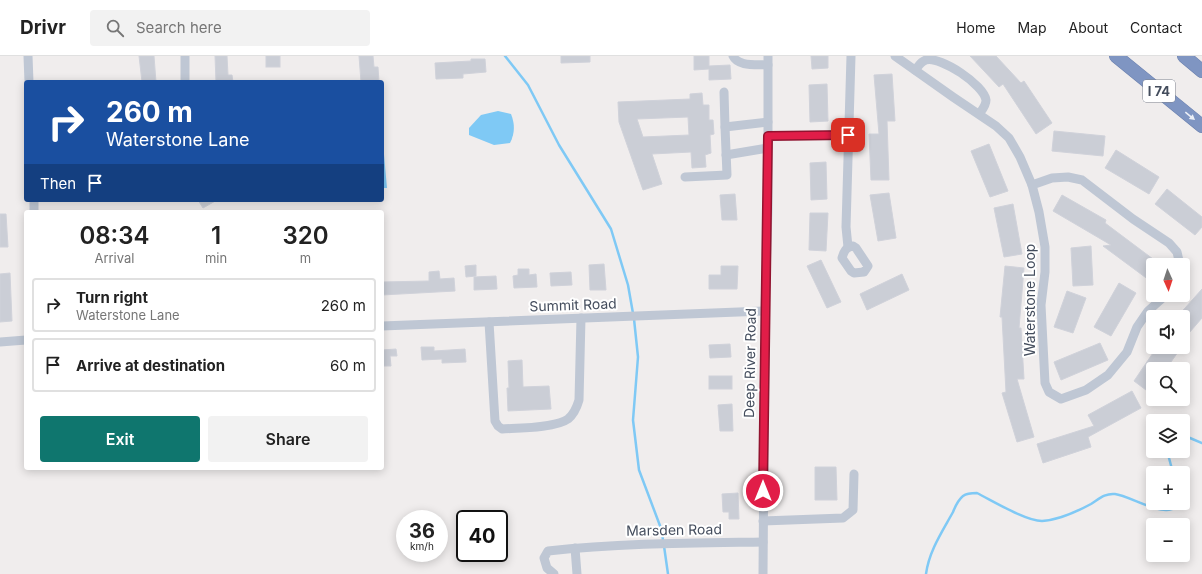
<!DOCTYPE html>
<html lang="en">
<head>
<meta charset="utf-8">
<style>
  :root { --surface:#fff; --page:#f2f2f2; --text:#222; --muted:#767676; --line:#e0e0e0; --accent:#0f766e }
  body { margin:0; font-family:Inter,sans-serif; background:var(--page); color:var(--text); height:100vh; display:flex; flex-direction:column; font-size:15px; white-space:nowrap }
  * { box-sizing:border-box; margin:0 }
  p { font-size:13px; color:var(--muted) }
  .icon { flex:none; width:22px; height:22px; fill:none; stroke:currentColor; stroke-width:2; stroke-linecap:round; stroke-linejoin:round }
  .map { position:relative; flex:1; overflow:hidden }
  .sheet { position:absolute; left:24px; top:154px; width:360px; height:260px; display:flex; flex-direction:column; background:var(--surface); border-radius:4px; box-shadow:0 2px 10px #0003 }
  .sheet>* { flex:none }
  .banner { position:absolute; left:24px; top:24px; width:360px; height:122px; border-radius:4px; box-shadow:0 2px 10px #0003; background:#1a4fa0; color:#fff; overflow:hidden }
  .needle { width:26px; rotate:177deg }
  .fabs { position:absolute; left:1146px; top:202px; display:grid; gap:8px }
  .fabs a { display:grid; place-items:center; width:44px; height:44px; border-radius:4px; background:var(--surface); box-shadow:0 2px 10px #0003; font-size:20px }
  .speed { position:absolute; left:396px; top:454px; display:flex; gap:8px; font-size:20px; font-weight:700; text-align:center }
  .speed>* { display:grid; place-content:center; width:52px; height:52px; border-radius:50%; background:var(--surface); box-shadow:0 2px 10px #0003; line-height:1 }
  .speed small { font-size:10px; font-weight:400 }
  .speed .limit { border:2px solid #111; border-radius:6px; background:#fff; color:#111 }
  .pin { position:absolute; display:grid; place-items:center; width:34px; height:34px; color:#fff; margin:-17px; border-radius:8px; box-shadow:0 2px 6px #0006 }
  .me { position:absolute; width:44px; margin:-22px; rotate:0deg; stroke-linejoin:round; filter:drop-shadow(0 0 3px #0008) }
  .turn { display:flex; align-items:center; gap:14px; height:84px; padding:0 16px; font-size:18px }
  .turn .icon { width:52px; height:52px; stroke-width:2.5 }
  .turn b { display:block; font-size:28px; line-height:34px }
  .then { display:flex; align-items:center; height:38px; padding:0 16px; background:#0003; gap:8px; font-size:15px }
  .eta { display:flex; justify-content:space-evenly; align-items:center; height:68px; text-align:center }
  .eta b { font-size:24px; font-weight:600; line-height:28px }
  .action { display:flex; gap:8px; margin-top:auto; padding:8px 16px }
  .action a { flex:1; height:46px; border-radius:4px; background:var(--accent); color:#fff; font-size:16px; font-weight:600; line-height:46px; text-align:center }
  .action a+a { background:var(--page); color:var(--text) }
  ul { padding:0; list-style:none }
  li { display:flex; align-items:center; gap:12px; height:54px; margin:0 8px 6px; padding:0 8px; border:2px solid var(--line); border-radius:4px }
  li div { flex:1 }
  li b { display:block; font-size:15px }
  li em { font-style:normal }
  header { display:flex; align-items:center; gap:24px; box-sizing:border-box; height:56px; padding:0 20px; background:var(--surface); border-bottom:1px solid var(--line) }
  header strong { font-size:19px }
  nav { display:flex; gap:22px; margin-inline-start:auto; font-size:14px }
  .search { width:280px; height:36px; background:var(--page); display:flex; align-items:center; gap:10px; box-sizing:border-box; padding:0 14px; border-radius:4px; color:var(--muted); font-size:15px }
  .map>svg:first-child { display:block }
  .water { fill:#7fc9f5 }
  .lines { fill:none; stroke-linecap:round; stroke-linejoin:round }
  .stream { stroke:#7fc9f5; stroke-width:2.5 }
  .building { fill:#cbced6; stroke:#d0d2da; fill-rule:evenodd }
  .highway-casing { stroke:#6b80ae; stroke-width:14 }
  .minor { stroke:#bfc7d4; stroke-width:9 }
  .highway { stroke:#7f95c2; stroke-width:13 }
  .oneway { fill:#eceff6 }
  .route-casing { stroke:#92132f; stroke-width:10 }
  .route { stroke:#e11d48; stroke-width:7 }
  .labels { text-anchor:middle; stroke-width:4; stroke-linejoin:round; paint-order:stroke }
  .shield { fill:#fff; stroke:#7c828e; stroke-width:1 }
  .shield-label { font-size:13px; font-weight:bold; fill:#444d5d }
  .street-label { font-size:14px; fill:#444d5d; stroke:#fff }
</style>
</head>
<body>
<header>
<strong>Drivr</strong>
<div class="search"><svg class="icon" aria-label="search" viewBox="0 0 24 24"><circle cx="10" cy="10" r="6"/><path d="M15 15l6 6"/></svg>Search here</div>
<nav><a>Home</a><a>Map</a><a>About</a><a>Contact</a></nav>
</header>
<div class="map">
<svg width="1202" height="518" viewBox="0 0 1202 518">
  <rect width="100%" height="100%" fill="#f0eded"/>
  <!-- water -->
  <g class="water">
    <path d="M498 55 511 58C515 68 515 77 510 87L494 89 469 79V72L481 59Z"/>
    <path d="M382 76 387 132H382Z"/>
  </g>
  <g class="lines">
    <!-- stream -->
    <g class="stream">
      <path d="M505 0 528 29 559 89 611 173 628 229 634 263 638 301 633 364 639 414 662 475 663 485"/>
      <path d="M1183 384 1190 382 1202 387"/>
      <path d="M1170 395 1169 402 1173 417"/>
      <path d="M664 490 668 518"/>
      <path d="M926 518C929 495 942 476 953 456 955 451 958 444 963 440 967 437 972 437 977 437 993 445 1026 465 1042 465 1059 464 1076 456 1091 448 1099 443 1105 437 1115 438 1132 440 1168 466 1180 447"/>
    </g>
  </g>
  <!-- building -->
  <g class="building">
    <path d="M139 0H154L156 26H142Z"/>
    <path d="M215 0H227L228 19H232L233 26H216Z"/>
    <rect x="266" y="0" width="14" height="11"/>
    <path d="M359 0H373L374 11H378L379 26H361Z"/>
    <path d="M561 0H590V6L561 7Z"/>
    <path d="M694 0H709V10L730 9 731 23 709 24V13L694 14Z"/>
    <path d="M811 0H828V12L812 13Z"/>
    <path d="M970 0H996L1021 27 1024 25 1052 67 1036 78 1003 28 999 31Z"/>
    <path d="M471 3H485L486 16 463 18V22L436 23 435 7 471 5Z"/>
    <path d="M892 18 895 65H887L889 124H871L869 78H879L874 19Z"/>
    <path d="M827 28 828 65 810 66 809 29Z"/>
    <path d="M702 37 703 49H709V64H713L714 78 710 79 711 97 705 99 706 111 692 112 691 96 652 98 662 128 643 134 619 66 618 46 690 43V38ZM688 61 689 79 643 81 637 63Z"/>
    <path d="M1054 75 1105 80 1103 100 1052 95Z"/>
    <path d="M989 88 1008 135 990 141 971 95Z"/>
    <path d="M1116 94 1159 121 1149 138 1105 112Z"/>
    <path d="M826 106 827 143 811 144 810 107Z"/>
    <path d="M1167 133 1202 161V171L1195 179 1155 148Z"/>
    <path d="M889 137 896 182 878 185 870 139Z"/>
    <path d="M735 138 737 164H722L720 139Z"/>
    <path d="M1062 139 1106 164 1105 167 1161 209H1153V227L1103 190 1111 189 1053 155Z"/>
    <path d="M198 144H217L203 152Z"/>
    <path d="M1013 148 1022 198 1004 201 994 152Z"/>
    <path d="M810 157H828L826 195 809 194Z"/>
    <path d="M0 158H6L8 191H0Z"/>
    <path d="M1091 190 1093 229 1073 230 1071 192Z"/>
    <path d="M821 204 841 246 827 252 807 210Z"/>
    <path d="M604 208 606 234H590L589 209Z"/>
    <path d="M476 209V220L466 221 465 210Z"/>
    <path d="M721 210H738L737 233H709V219H721Z"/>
    <path d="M1005 210 1024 212 1019 272H1021L1024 323H1017L1034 381 1017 386 1002 337 1006 336 1002 261H1000Z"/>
    <path d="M518 213H529V219L536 218 537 231 514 232 513 220 518 219Z"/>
    <path d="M439 215 440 223 454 222 455 235 382 239V226L429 225V216Z"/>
    <path d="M571 216 572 229 551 230 550 217Z"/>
    <path d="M10 217 12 265 0 266V218Z"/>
    <path d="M902 218 909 234 867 254 860 238Z"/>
    <path d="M496 220 497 233 474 234V221Z"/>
    <path d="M1119 227 1136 237 1111 280 1094 271Z"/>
    <path d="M1202 233V262L1183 284V261H1177Z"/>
    <path d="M1067 235 1086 242 1073 277 1054 271Z"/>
    <path d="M1100 287 1108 304 1061 324 1054 306Z"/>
    <path d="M730 288 731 301 710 302 709 289Z"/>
    <path d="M421 291H434V295L465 293 466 306 442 307V303L422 304Z"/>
    <path d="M1157 291H1172L1178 296 1166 313H1153V332L1150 337 1134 325Z"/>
    <path d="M396 293 397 300H390L391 310H382V294Z"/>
    <path d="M522 304 523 331 549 330 551 353 508 355 507 332H509L508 305Z"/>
    <rect x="709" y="320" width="23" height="13"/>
    <path d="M1132 335 1141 352 1088 381 1091 391 1043 407 1037 388 1094 370 1088 359Z"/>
    <path d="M732 348 733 375H720L718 349Z"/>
    <path d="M815 411H836L837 444H815Z"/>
    <path d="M738 437 739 463H729V456H723L722 438Z"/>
  </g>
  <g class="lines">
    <!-- highway casing -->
    <g class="highway-casing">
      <g id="highway">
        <path d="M1116 0 1202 70"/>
        <path d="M1184 0 1202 15"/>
      </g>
    </g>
    <!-- minor -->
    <g class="minor">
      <path d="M28 0 29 26"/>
      <path d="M185 0V26"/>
      <path d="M733 0C738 11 757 8 768 9"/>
      <path d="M895 0 953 41 996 70 1009 82 1020 101 1032 129"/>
      <path d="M915 14C918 11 921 5 926 4 941 0 984 29 986 44 986 50 982 54 979 58"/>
      <path d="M724 36 725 71 768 66"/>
      <path d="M768 80 848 79"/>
      <path d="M726 99 768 92"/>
      <path d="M685 121 727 119 725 71"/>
      <path d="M34 144V156"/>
      <path d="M853 190 856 192 868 210 864 216 854 217 851 215 842 202C844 195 846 191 853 190Z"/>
      <path d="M848 191 846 171 851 0"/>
      <path d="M1166 239 1148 255 1137 271 1127 296 1108 319 1086 334 1061 343 1049 336 1045 327 1041 249 1045 216V191L1039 156 1032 129 1052 122 1068 121 1082 124 1133 163 1169 187 1177 196 1180 209"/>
      <path d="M489 266 495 365 498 370 502 373C518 372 556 372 568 363 574 358 577 351 579 344L581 262"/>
      <path d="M382 270 765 255"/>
      <path d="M0 286 26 284"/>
      <path d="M763 465 843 462 853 454 854 418"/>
      <path d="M575 492 577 518"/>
      <path d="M554 518 547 512 544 502 548 495C620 487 692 487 763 486"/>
      <path d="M763 518 765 255 768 152V0"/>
    </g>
    <!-- highway -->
    <use href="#highway" class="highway"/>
  </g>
  <!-- one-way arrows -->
  <defs><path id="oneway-solid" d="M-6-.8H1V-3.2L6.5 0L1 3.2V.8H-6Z"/></defs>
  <use class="oneway" href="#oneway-solid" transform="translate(1190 60) rotate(39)"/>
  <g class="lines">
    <!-- route casing -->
    <g class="route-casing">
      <path id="route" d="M763 435 768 80 848 79"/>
    </g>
    <!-- route -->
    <use href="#route" class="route"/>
  </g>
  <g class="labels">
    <!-- shield labels -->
    <rect class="shield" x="1143" y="24" width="32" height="22" rx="3"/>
    <g class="shield-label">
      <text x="1159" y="40">I 74</text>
    </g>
    <!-- street labels -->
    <g class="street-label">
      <text transform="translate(1030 244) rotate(-90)" y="5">Waterstone Loop</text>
      <text transform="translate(573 249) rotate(-2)" y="5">Summit Road</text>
      <text transform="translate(750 307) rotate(-89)" y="5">Deep River Road</text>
      <text transform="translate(674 474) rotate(-1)" y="5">Marsden Road</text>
    </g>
  </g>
</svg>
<div class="fabs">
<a><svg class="needle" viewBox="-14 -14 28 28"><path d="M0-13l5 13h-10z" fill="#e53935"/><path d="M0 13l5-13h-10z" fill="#767676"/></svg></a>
<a><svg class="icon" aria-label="sound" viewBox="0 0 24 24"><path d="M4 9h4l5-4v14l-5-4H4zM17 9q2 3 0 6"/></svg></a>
<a><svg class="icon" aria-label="search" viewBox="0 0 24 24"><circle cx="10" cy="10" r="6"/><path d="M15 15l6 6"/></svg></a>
<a><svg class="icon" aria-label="layers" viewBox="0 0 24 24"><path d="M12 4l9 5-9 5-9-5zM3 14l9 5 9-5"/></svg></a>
<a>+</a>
<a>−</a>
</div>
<div class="speed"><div>36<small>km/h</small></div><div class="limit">40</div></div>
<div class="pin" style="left:848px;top:79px;background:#d93025"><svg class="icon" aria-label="arrive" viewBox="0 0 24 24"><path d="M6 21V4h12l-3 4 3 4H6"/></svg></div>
<svg class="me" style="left:763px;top:435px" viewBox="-20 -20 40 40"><circle r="17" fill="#e11d48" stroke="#fff" stroke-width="3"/><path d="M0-11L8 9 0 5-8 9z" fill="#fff"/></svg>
<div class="banner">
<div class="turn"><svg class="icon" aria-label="right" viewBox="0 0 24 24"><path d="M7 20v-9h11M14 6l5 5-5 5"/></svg><div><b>260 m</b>Waterstone Lane</div></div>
<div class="then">Then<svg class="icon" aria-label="arrive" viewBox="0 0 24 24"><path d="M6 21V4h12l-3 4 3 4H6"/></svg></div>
</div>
<section class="sheet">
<div class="eta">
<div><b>08:34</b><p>Arrival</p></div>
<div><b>1</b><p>min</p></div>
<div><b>320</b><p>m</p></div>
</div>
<ul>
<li><svg class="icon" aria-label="right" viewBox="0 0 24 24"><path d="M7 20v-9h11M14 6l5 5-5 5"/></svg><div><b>Turn right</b><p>Waterstone Lane</p></div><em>260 m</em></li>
<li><svg class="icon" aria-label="arrive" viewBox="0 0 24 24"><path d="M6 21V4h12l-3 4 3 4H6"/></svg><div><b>Arrive at destination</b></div><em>60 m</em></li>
</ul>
<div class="action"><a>Exit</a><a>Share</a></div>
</section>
</div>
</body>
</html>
